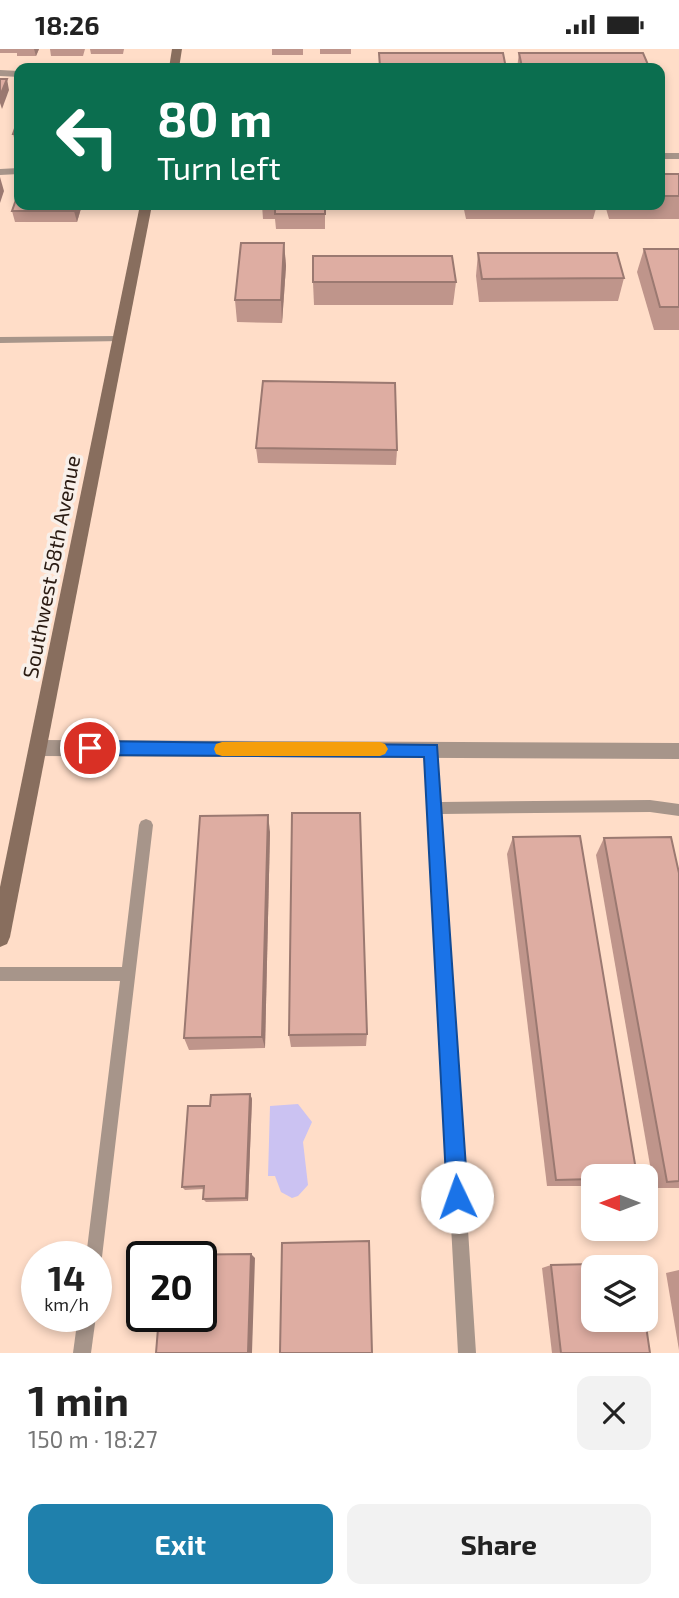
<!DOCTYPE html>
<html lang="en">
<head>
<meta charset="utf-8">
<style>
  :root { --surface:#fff; --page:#f2f2f2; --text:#222; --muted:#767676; --accent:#1f80ac }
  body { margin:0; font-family:"Exo 2",sans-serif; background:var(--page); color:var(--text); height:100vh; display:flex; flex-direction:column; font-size:26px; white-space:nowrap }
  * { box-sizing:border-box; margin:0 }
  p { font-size:23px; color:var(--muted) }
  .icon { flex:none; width:38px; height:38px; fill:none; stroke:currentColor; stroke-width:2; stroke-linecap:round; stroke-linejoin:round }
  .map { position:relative; height:1304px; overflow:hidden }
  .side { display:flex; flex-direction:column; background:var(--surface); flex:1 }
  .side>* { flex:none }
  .guide { position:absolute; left:14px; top:14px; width:651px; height:147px; border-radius:14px; box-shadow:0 4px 10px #0003; background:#0b6e4f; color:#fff; overflow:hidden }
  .needle { width:46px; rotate:270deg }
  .tools { position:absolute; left:581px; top:1115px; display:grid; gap:14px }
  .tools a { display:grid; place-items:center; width:77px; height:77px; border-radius:14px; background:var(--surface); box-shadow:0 4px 10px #0003; font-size:35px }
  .speed { position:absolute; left:21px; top:1192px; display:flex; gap:14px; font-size:35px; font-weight:700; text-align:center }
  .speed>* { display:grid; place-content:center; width:91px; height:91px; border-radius:50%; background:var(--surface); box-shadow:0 4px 10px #0003; line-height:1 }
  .speed small { font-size:18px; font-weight:400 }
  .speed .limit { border:4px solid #111; border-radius:10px; background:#fff; color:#111 }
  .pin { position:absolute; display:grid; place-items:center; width:60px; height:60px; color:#fff; margin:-30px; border:4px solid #fff; border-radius:50%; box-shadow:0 2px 7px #0007 }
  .me { position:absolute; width:77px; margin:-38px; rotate:357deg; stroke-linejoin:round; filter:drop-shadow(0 0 5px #0008) }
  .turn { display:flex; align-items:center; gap:24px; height:147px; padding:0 28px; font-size:32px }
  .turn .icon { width:91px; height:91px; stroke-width:2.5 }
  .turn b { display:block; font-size:49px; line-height:60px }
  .round { display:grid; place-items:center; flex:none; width:74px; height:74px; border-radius:14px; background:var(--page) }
  .overview { display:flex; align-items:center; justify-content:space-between; height:119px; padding:0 28px }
  h1 { font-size:42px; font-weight:700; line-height:52px }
  .primary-button { display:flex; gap:14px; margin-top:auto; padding:14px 28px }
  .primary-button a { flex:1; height:80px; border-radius:14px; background:var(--accent); color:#fff; font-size:28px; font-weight:700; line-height:80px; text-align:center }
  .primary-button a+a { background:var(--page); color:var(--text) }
  .status { display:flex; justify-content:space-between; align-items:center; height:49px; padding:0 35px; background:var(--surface); direction:ltr }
  .status svg { height:19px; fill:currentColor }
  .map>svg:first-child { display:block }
  .water { fill:#cbc2f2 }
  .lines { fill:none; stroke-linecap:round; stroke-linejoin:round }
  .lane { fill:#a7958a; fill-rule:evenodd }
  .street { fill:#a7958a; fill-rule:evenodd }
  .secondary { fill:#886e5e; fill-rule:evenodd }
  .wall { fill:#bf958b }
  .shaded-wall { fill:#9b7971 }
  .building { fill:#deada2; stroke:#9b7971; stroke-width:2 }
  .route { fill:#1a73e8; stroke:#114b97; stroke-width:2 }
  .slow { fill:#f59e0b }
  .labels { text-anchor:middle; stroke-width:7; stroke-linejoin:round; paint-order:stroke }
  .street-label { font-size:21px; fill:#2a1b12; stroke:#f8f0ea }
</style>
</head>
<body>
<div class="status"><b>18:26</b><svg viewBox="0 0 49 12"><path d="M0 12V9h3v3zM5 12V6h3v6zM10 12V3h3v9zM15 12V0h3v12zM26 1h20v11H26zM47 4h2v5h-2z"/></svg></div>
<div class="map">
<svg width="679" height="1304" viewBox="0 0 679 1304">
  <rect width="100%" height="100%" fill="#ffddc8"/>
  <!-- water -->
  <path class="water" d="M298 1055 312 1073 303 1093 308 1136 298 1147 292 1149 281 1143 275 1127H268L270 1057Z"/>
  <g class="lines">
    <!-- lane -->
    <g class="lane">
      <path d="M119 287 122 288V292L0 294V288Z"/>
      <path d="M431 696 435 697 437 701 441 753 650 751 679 755V767L650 763 441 765 476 1304H458L425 701 427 697Z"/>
      <path d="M146 770 151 772 153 776 102 1208 100 1214 96 1216V1208H86L120 932H0V918H122L139 776 141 772Z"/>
      <path d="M78 1267H96L91 1304H73Z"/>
    </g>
    <!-- street -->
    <g class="street">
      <path d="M0 21 19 22V28L0 27Z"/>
      <rect x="660" y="104" width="19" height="6"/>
      <path d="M19 119V125L0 126V120Z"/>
      <path d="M38 691 679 694V710L38 707 32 704 29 699 32 694Z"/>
    </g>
    <!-- secondary -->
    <g class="secondary">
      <path d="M172 0H182L179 19H169Z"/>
      <path d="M140 156H152L10 888 7 895 0 898V838Z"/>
    </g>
  </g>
  <!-- wall -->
  <g class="wall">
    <path d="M0 0H39L36 7H17V4H0Z"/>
    <path d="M50 0H85L83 7H51Z"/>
    <path d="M90 0H124L123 5H91Z"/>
    <rect x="272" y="0" width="31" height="6"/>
    <rect x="320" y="0" width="31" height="5"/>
    <path d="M379 4H503L506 19H379Z"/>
    <path d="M519 4 649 18 648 19H517Z"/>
    <path d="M19 68V100H17L13 85Z"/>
    <path d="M660 125H679V170H609L605 156H660Z"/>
    <path d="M19 156H82L77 173H15L12 162Z"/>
    <path d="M262 156H325V180H276L275 170H263Z"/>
    <path d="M463 156H597L593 170H466Z"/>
    <path d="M284 194 286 217 282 274 237 273 235 251Z"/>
    <path d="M644 200H679V281H654L637 223Z"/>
    <path d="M478 204 624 229 618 252 479 253 476 227Z"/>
    <path d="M313 233H456L453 256H314Z"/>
    <path d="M256 399 397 401 396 416 258 414Z"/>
    <path d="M270 783 265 999 189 1001 184 989Z"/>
    <path d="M513 788 593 1127V1137H547L507 805Z"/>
    <path d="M604 789 679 824V1139H654L596 806Z"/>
    <path d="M367 985 366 997 291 998 289 986Z"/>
    <path d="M250 1045 252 1050 248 1152 206 1153 203 1150 204 1140 185 1141 182 1138 210 1057Z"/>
    <path d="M551 1216 650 1304H552L542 1219Z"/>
    <path d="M679 1221V1301L666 1224Z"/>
  </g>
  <!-- shaded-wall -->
  <g class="shaded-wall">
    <path d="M34 0H39L36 7Z"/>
    <path d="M7 30 9 41 2 60 0 54V47Z"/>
    <path d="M0 128 4 142 0 154Z"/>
    <path d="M76 156H82L77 173 74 162Z"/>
    <path d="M284 194 286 217 282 274 281 251Z"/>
    <path d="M268 766 270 783 265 999 262 988Z"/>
    <path d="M250 1045 252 1050 248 1152 246 1149Z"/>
    <path d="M251 1205 255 1209 252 1304H248Z"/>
  </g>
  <!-- building -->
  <g class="building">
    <path d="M379 4H503L506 19 380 18Z"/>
    <path d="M519 4H643L649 18H522Z"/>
    <path d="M0 30H7L0 47Z"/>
    <path d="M19 68V85H13Z"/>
    <rect x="660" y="125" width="19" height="22"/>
    <path d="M19 142V156H76L74 162H12Z"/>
    <rect x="275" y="156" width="50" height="9"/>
    <path d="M241 194H284L281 251H235Z"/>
    <path d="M644 200H679V258H660Z"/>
    <path d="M478 204H617L624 229 482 230Z"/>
    <path d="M313 207H452L456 233H313Z"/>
    <path d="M263 332 395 334 397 401 256 399Z"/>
    <path d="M292 764H360L367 985 289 986Z"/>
    <path d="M268 766 262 988 184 989 200 767Z"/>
    <path d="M580 787 637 1127H593V1130L556 1131 513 788Z"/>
    <path d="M671 788 679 824V1132L667 1133 604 789Z"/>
    <path d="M250 1045 246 1149 203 1150 204 1137 182 1138 188 1057H210L211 1046Z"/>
    <path d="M369 1192 372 1304H280L282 1194Z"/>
    <path d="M251 1205 248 1304H156L159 1267H201V1208H163V1206Z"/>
    <path d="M636 1214V1218H593V1270H645L650 1304H561L551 1216Z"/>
  </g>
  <!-- route -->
  <path class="route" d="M90 692 437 696 468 1148 465 1156 457 1159 450 1156 447 1148 424 708 90 706 84 704 82 699 84 694Z"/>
  <!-- slow -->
  <path class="slow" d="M222 693H380L385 695 388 700 385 705 380 707H222L216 705 214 700 216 695Z"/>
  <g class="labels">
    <!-- street labels -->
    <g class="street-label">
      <text transform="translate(52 518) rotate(-79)" y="7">Southwest 58th Avenue</text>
    </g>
  </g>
</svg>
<div class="tools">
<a><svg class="needle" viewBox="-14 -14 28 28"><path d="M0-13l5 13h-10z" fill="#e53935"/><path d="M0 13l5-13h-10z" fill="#767676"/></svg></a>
<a><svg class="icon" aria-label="layers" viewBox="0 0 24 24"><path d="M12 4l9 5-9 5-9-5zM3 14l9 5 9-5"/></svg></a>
</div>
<div class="speed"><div>14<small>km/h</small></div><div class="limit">20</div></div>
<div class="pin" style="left:90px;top:699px;background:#d93025"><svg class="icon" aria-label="arrive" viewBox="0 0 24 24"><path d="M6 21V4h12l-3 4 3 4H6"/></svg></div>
<svg class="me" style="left:457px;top:1148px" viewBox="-20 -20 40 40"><circle r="19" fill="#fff"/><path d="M0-13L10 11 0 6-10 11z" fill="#1a73e8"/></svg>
<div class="guide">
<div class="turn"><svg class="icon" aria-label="left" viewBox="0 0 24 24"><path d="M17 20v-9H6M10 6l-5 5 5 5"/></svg><div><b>80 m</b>Turn left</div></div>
</div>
</div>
<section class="side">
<div class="overview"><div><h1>1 min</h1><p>150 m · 18:27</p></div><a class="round"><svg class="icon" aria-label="close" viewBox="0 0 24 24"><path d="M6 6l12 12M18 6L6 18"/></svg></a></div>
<div class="primary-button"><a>Exit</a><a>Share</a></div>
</section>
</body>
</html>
